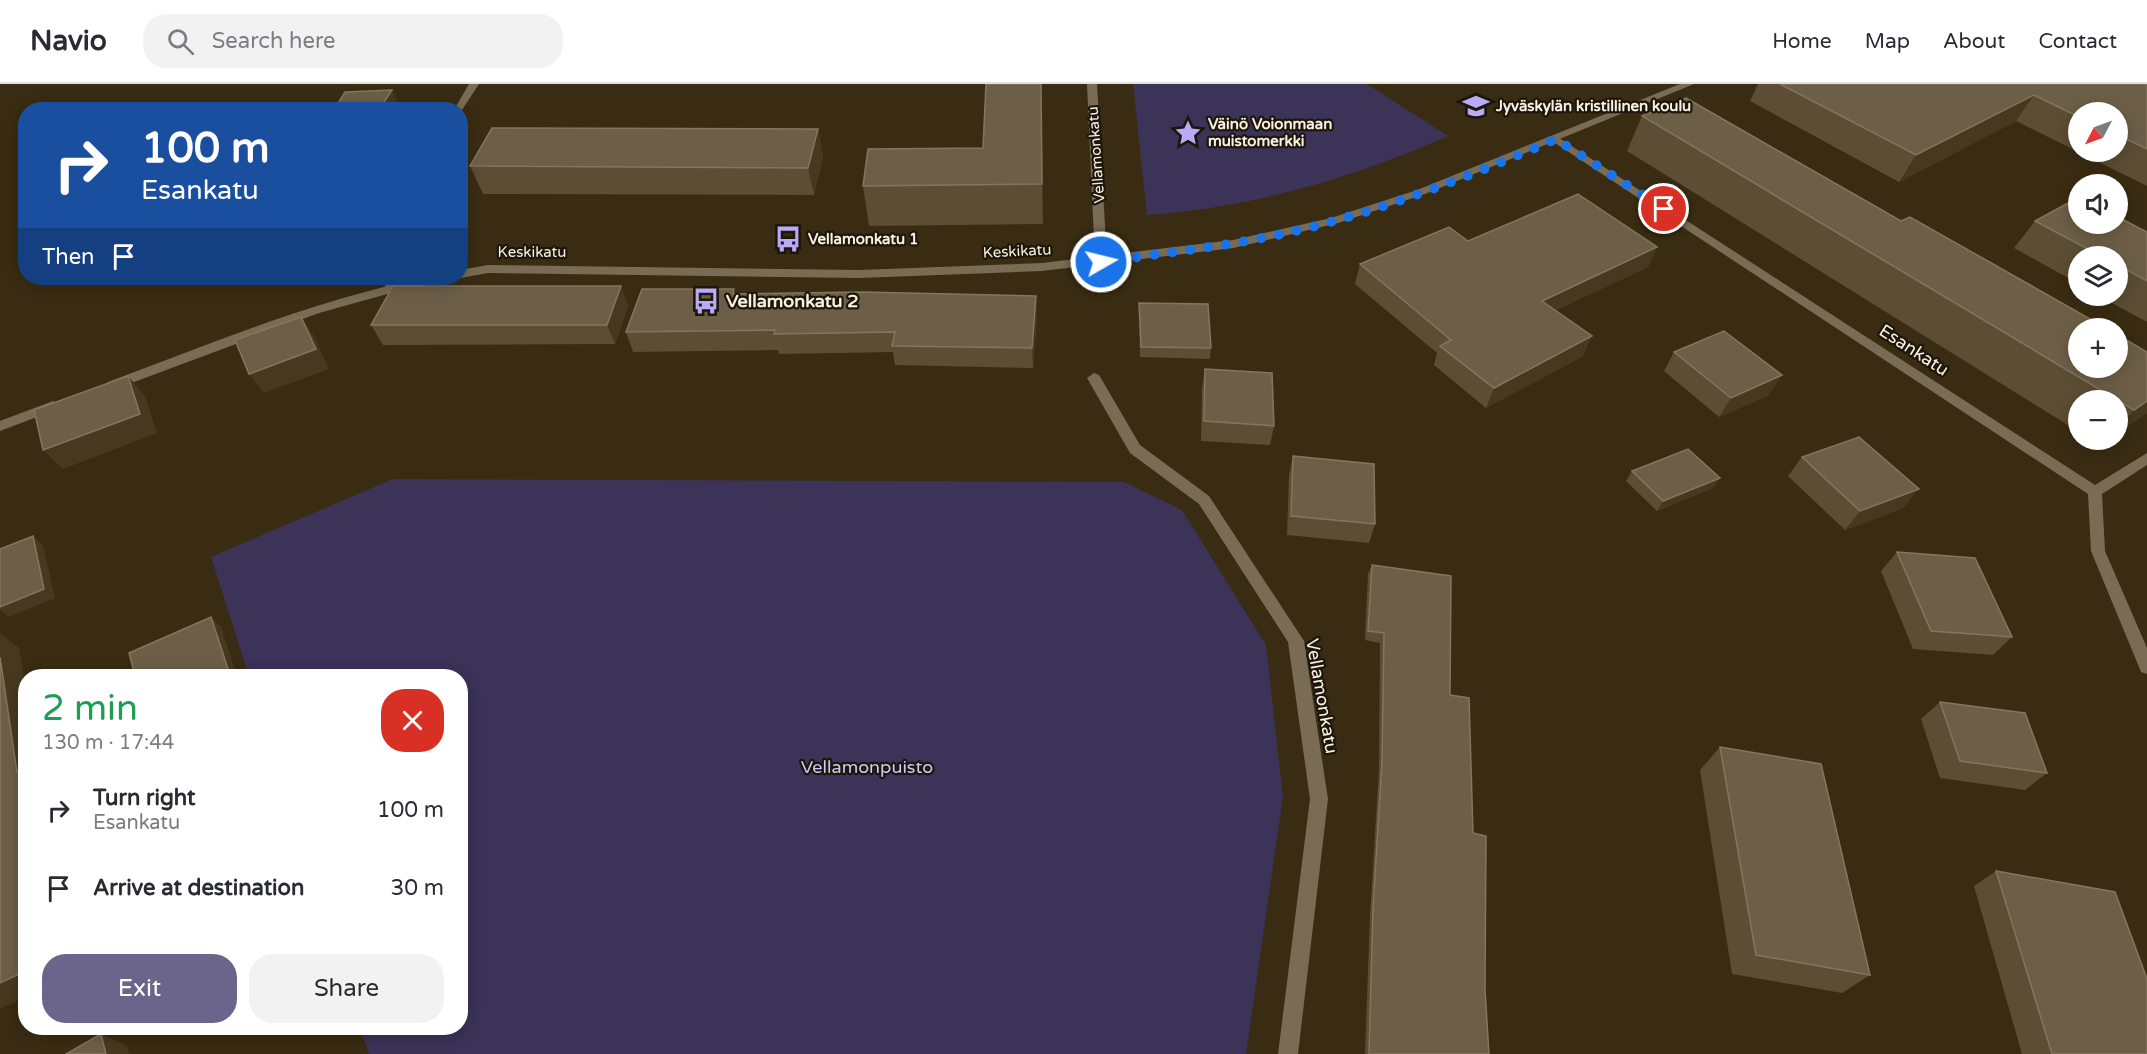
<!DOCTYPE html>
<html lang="en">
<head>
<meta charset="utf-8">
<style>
  :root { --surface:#fff; --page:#f2f2f3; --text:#2b2b33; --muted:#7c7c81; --line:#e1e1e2; --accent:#6b658b }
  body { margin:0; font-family:"Varela Round",sans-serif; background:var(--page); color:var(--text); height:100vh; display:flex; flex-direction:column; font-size:22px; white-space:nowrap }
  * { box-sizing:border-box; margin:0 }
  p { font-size:20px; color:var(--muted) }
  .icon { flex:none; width:33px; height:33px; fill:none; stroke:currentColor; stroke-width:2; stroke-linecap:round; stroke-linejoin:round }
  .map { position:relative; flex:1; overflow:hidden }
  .sheet { position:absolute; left:18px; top:585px; width:450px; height:366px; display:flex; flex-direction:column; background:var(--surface); border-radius:24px; box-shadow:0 3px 15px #0003 }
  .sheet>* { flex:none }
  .banner { position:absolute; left:18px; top:18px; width:450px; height:183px; border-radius:24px; box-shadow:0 3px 15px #0003; background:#1a4fa0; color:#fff; overflow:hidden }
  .needle { width:39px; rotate:229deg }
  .tools { position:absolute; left:2068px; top:18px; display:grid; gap:12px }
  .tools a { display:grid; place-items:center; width:60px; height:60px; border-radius:50%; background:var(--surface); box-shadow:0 3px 15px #0003; font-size:30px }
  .pin { position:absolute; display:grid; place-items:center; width:51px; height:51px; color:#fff; margin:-26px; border:3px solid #fff; border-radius:50%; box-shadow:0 2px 6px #0007 }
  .me { position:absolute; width:66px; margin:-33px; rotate:82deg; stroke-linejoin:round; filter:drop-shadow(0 0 4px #0008) }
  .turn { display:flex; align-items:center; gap:21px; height:126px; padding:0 24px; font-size:27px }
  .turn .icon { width:78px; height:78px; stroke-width:2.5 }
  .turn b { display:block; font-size:42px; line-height:51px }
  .then { display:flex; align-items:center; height:57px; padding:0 24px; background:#0003; gap:12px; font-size:22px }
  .round { display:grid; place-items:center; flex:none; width:63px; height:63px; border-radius:24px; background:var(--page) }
  .head { display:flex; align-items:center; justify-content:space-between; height:102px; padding:0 24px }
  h1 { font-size:36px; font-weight:600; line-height:45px; color:#1e9e55 }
  .cta { display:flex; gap:12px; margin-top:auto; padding:12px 24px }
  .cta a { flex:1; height:69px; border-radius:24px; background:var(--accent); color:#fff; font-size:24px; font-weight:600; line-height:69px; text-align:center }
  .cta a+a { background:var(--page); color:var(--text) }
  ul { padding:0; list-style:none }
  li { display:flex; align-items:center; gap:18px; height:78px; padding:0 24px }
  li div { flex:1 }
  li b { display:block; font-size:22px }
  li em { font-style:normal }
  header { display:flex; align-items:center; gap:36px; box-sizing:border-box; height:84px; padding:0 30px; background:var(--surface); border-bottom:2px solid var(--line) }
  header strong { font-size:28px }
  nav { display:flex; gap:33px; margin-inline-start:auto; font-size:21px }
  .search { width:420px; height:54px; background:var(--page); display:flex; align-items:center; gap:15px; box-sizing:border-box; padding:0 21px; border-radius:24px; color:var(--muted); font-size:22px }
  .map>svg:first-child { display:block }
  .green { fill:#3b3358 }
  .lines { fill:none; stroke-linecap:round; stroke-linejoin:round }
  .minor { fill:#7a6c54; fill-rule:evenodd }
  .tertiary { fill:#7a6c54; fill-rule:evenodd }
  .wall { fill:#5c4d34; fill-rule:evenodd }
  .shaded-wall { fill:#47391f }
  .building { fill:#6d5f47; stroke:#83765f; stroke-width:1.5 }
  .route { stroke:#1a73e8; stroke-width:10; stroke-dasharray:0 18 }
  .labels { text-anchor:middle; stroke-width:4.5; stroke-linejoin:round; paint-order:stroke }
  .far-poi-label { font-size:15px; font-weight:bold; fill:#f9f0e1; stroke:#1c160b; text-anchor:start }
  .far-street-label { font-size:15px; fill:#f9f0e1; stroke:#1c160b }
  .poi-label { font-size:18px; font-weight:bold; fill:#f9f0e1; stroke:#1c160b; text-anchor:start }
  .street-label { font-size:18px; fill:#f9f0e1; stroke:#1c160b }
  .park-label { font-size:18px; fill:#d0c8fa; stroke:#1c160b }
</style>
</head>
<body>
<header>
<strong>Navio</strong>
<div class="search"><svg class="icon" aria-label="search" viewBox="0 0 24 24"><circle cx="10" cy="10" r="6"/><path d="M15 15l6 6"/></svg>Search here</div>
<nav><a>Home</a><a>Map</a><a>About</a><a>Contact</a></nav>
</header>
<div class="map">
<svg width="2147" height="970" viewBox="0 0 2147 970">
  <rect width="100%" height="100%" fill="#3a2c12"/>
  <!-- green -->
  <g class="green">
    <path d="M1133 0H1367L1448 52C1350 95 1254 123 1147 131Z"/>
    <path d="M393 395 1124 398 1182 426 1266 561 1283 713 1246 970H369L360 944H460V592H249L211 473Z"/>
  </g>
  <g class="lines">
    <!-- minor -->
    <g class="minor">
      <path d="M469 0H479L460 29V26H454Z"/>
      <path d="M1087 0H1097L1107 178 1101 182 1095 178Z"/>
      <path d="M1556 52 2095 401 2147 369V381L2102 410 2105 467 2147 564V590L2141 588 2139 583 2091 467 2088 410 1552 57V53Z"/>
      <path d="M383 194H395L394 205H386Z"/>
      <path d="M1094 289 1099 291 1140 361 1209 412 1304 557 1328 715 1298 970H1278L1310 715 1288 558 1199 420 1130 369 1087 294Z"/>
    </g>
    <!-- tertiary -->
    <g class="tertiary">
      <path d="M1680 0H1694L1425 110 1338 139 1233 164 1042 187 860 194 488 189 460 194H459L460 186 488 181 860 186 1042 179 1233 156 1331 134 1417 106Z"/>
      <path d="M424 194H446L444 197 398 207 319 229 118 304H108L106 301 108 298C212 259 315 216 424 194Z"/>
      <path d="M53 317 60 322 58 325 0 347V337Z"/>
    </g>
  </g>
  <!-- wall -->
  <g class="wall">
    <path d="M1041 0 1043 140 869 142 863 102 983 64Z"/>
    <path d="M1758 0H2147V102L2016 37 1899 98 1750 17ZM2079 28H2118V68H2079Z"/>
    <path d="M1642 32 1901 137 2147 329 2118 348V316H2079V348L1627 67Z"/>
    <path d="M818 45 823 73 814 111 483 110 470 82Z"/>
    <path d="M2035 137 2147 148V238L2099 212H2118V172H2079V200L2014 164Z"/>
    <path d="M1468 157 1657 163 1648 183 1556 226 1583 272 1486 324 1434 281 1437 269 1355 200 1360 180Z"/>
    <path d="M736 210 1037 231 1033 284 895 281 893 268 779 270 778 266 633 268 626 248Z"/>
    <path d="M1139 219 1211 264 1210 275 1140 273Z"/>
    <path d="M628 221 615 260 383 261 371 241Z"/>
    <path d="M1674 268 1769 311 1719 333 1664 287Z"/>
    <path d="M1205 285 1274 342 1270 361 1201 357 1202 304Z"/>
    <path d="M2091 356H2108L2100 361Z"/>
    <path d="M1293 372 1375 440 1369 459 1287 451 1289 391Z"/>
    <path d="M1802 373 1903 424 1845 446 1788 392Z"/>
    <path d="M1632 387 1713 404 1657 427 1626 397Z"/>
    <path d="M1897 468 2012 553 1993 571 1913 565 1881 487Z"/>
    <path d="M1372 481 1450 611 1473 749 1485 906 1489 970H1365L1370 831 1379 685 1380 559 1365 556 1368 490Z"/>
    <path d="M1940 618 2047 689 2025 706 1940 694 1921 635Z"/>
    <path d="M1720 663 1870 891 1842 909 1732 890 1700 686Z"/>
    <path d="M1996 787 2147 970H2022L1974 802Z"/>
  </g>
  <!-- shaded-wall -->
  <g class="shaded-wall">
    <path d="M1041 0 1042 31 1043 140 1042 100Z"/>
    <path d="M392 6 401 26H379Z"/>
    <path d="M2034 11 2016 37 1899 98 1916 71Z"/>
    <path d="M818 45 823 73 814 111 808 84Z"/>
    <path d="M1657 163 1648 183 1534 236 1542 217Z"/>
    <path d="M621 202 628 221 615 260 607 241Z"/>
    <path d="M1036 212 1037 231 1033 284 1032 264Z"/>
    <path d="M301 233 314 252 329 285 264 309 249 290Z"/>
    <path d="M1592 252 1583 272 1486 324 1494 304Z"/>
    <path d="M1782 291 1769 311 1719 333 1731 314Z"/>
    <path d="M128 292 145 312 157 349 63 385 43 366Z"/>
    <path d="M2147 317V329L2118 348V342L2134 326Z"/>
    <path d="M1720 394 1713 404 1657 427 1663 417Z"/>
    <path d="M1919 405 1903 424 1845 446 1860 427Z"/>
    <path d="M33 452 43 462 55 514 9 533 0 526V523Z"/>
    <path d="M211 533 221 543 237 592H226Z"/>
    <path d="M0 549 19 564 26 607V694L17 688 0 573Z"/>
    <path d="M26 887V913L0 925V899Z"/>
    <path d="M101 950 127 962 129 970H106Z"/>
  </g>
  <!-- building -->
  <g class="building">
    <path d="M986 0H1041L1042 100 863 102 868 65 983 64Z"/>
    <path d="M1780 0H2147V65L2118 51V28H2079V33L2034 11 1916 71Z"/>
    <path d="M392 6 379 26H334L345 8Z"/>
    <path d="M1686 14 1901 137 1910 133 2106 244H2079V284H2118V251L2147 268V317L2134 326 1642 32Z"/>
    <path d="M492 44 818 45 808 84 470 82Z"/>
    <path d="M1578 110 1657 163 1542 217 1592 252 1494 304 1440 262 1451 256 1360 180 1449 143 1468 157Z"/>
    <path d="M2079 113V140H2118V133L2147 148V197L2118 181V172H2101L2035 137Z"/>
    <path d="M393 202H621L607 241H371Z"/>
    <path d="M642 205H734L733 210 862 208 1036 212 1032 264 892 262 895 248 774 250 775 246 626 248Z"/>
    <path d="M1139 219 1208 220 1211 264 1141 263Z"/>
    <path d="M301 233 316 265 249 290 235 256Z"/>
    <path d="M1724 247 1782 291 1731 314 1674 268Z"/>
    <path d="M1205 285 1272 289 1274 342 1204 337Z"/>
    <path d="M128 292 140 330 43 366 34 326Z"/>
    <path d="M1859 353 1919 405 1860 427 1802 373Z"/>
    <path d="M1688 365 1720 394 1663 417 1632 387Z"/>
    <path d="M1293 372 1374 380 1375 440 1291 432Z"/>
    <path d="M33 452 44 505 0 523V465Z"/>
    <path d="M1897 468 1975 474 2012 553 1931 547Z"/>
    <path d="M1372 481 1451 492 1450 611 1469 614 1473 749 1486 752 1485 906 1489 970H1369L1373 824 1382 677 1384 549 1368 547Z"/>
    <path d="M211 533 230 591 226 592H135L129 569Z"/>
    <path d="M0 573 17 688 26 684V887L0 899Z"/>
    <path d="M1940 618 2025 629 2047 689 1960 677Z"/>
    <path d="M1720 663 1821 680 1870 891 1756 871Z"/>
    <path d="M1996 787 2115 808 2147 895V970H2052Z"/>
    <path d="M101 950 106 970H66Z"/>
  </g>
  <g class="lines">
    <!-- route -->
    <path class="route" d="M1101 178C1179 167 1258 159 1334 137 1410 116 1484 86 1556 55L1664 125"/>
  </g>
  <!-- icons -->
  <defs>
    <g id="school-bare" transform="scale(2.07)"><path d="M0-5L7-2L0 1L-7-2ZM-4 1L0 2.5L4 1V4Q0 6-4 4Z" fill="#b9abf7" stroke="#1c160b" stroke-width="2.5" paint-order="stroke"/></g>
    <g id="sight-bare" transform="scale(2.07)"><path d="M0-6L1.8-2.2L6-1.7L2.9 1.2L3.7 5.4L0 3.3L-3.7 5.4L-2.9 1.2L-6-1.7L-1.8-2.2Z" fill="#b9abf7" stroke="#1c160b" stroke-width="2.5" paint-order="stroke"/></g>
    <g id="bus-bare" transform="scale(2.07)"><path d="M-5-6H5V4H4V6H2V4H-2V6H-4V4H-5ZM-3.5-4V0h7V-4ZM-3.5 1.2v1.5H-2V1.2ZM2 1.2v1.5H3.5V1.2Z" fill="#b9abf7" stroke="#1c160b" stroke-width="2.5" paint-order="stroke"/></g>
  </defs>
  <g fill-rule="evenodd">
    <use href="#school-bare" x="1476" y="22"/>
    <use href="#sight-bare" x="1188" y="49"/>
    <use href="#bus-bare" x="788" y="155"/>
    <use href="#bus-bare" x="706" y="217"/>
  </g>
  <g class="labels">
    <!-- far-poi labels -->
    <g class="far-poi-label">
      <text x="1496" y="27">Jyväskylän kristillinen koulu</text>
      <text x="1208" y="45">Väinö Voionmaan<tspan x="1208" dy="17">muistomerkki</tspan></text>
      <text x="808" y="160">Vellamonkatu 1</text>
    </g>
    <!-- far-street labels -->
    <g class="far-street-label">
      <text transform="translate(1096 71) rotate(-94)" y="5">Vellamonkatu</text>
      <text transform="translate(1017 167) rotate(-3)" y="5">Keskikatu</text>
      <text x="532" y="173">Keskikatu</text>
    </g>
    <!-- poi labels -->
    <g class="poi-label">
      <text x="726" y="223">Vellamonkatu 2</text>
    </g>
    <!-- street labels -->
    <g class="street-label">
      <text transform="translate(1914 266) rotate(33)" y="6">Esankatu</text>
      <text transform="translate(1322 612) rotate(80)" y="6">Vellamonkatu</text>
    </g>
    <!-- park labels -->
    <g class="park-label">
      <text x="867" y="689">Vellamonpuisto</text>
    </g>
  </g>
</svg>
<div class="tools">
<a><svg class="needle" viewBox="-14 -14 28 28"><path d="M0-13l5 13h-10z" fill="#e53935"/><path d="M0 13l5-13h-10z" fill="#7c7c81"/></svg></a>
<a><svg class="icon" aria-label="sound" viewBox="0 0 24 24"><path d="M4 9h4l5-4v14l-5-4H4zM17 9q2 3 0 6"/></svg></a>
<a><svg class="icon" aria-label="layers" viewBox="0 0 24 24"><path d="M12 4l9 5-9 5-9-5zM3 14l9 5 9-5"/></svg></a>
<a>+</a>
<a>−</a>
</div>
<div class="pin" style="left:1664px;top:125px;background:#d93025"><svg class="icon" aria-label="arrive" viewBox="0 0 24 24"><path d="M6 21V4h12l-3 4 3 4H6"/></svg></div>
<svg class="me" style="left:1101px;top:178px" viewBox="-20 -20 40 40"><circle r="17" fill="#1a73e8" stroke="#fff" stroke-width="3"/><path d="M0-11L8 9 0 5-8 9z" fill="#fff"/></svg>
<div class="banner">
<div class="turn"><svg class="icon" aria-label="right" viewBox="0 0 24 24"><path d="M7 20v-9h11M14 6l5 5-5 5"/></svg><div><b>100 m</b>Esankatu</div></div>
<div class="then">Then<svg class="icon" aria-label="arrive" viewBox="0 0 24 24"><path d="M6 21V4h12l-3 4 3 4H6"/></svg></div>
</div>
<section class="sheet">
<div class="head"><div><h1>2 min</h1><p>130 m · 17:44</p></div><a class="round" style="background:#d93025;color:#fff"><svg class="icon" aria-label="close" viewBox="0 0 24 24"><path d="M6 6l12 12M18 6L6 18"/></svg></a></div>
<ul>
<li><svg class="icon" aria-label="right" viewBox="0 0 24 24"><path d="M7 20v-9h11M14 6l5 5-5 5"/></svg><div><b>Turn right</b><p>Esankatu</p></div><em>100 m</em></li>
<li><svg class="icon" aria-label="arrive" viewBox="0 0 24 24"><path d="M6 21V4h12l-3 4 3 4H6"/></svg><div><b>Arrive at destination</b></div><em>30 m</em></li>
</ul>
<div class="cta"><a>Exit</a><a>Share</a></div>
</section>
</div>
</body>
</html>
